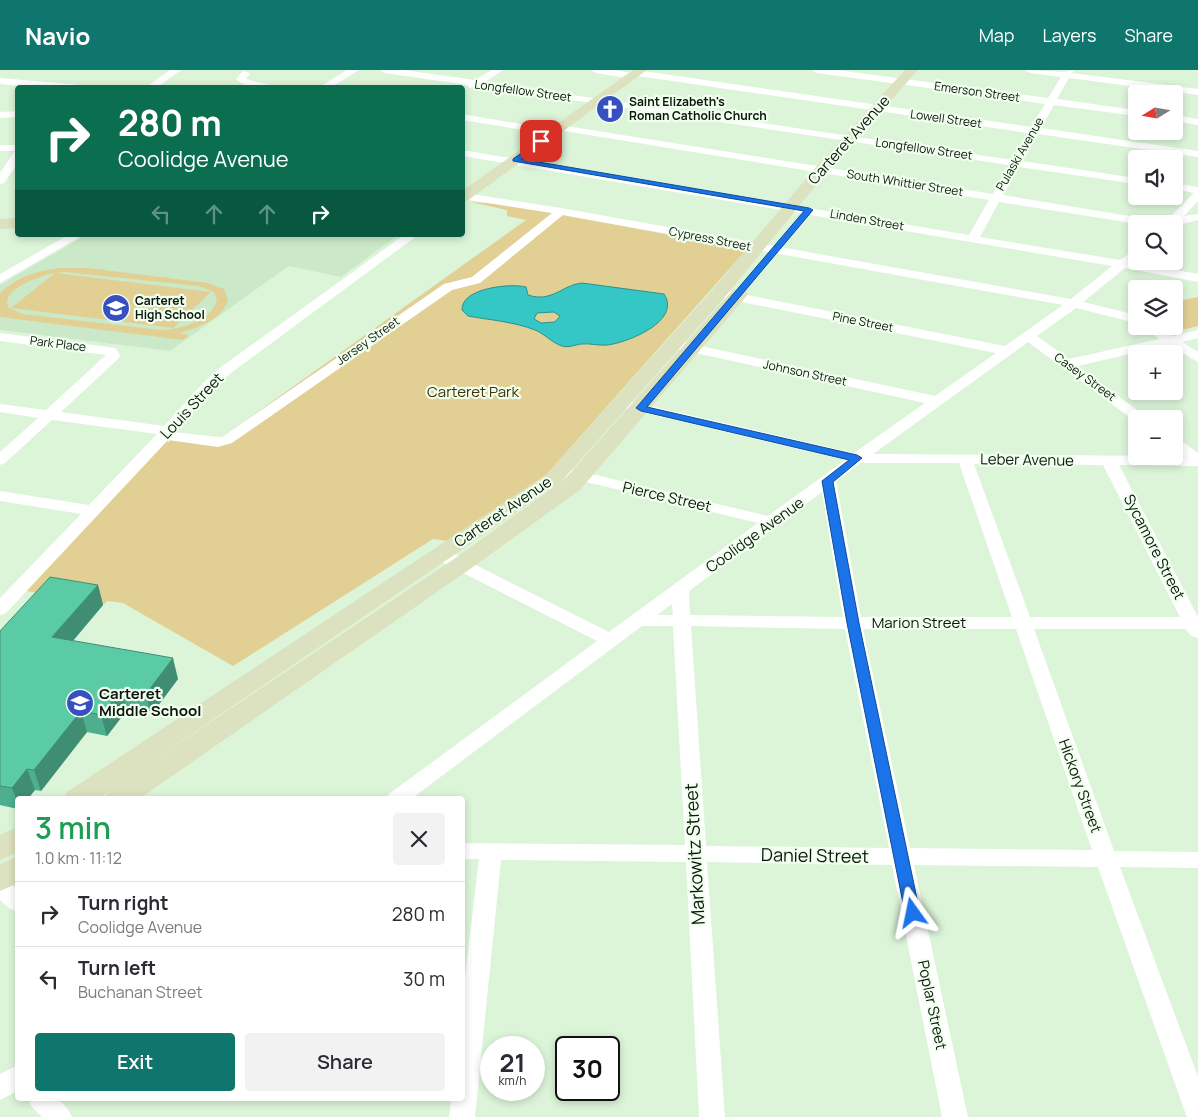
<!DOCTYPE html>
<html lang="en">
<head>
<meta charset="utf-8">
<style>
  :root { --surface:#fff; --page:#f2f2f3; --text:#2b2b33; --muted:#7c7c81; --line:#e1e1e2; --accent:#0f766e }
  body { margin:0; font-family:Manrope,sans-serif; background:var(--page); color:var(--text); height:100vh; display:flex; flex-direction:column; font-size:19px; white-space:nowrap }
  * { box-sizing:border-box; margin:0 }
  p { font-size:16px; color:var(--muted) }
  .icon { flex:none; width:28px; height:28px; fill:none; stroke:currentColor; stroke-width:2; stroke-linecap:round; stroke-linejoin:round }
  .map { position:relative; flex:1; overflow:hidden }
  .details { position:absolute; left:15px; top:726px; width:450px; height:305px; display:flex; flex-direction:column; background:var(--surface); border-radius:5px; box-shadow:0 2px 8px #0003 }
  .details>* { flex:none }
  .banner { position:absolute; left:15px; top:15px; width:450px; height:152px; border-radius:5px; box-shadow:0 2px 8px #0003; background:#0b6e4f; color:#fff; overflow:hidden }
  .needle { width:32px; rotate:259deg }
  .tools { position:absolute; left:1128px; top:15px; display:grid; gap:10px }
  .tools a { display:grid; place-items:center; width:55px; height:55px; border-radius:5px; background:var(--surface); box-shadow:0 2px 8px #0003; font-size:25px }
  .speed { position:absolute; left:480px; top:966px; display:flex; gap:10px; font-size:25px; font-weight:700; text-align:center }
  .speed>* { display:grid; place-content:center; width:65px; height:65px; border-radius:50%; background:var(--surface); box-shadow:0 2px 8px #0003; line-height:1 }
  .speed small { font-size:12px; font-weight:400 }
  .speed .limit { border:2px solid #111; border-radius:8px; background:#fff; color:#111 }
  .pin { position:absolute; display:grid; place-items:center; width:42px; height:42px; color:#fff; margin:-21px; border-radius:10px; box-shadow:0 2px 8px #0006 }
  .me { position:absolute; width:55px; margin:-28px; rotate:348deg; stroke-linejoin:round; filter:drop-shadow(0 0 4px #0008) }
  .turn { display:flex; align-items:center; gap:18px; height:105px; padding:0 20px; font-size:22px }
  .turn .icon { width:65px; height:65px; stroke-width:2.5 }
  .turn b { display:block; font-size:35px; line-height:42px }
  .lanes { display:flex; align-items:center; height:48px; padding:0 20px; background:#0003; justify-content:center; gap:25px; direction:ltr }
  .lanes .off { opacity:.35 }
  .round { display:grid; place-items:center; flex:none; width:52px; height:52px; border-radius:5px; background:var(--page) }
  .head { display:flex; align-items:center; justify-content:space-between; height:85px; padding:0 20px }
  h1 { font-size:30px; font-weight:600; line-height:38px; color:#1e9e55 }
  .action { display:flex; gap:10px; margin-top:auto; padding:10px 20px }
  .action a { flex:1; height:58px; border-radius:5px; background:var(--accent); color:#fff; font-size:20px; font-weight:600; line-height:58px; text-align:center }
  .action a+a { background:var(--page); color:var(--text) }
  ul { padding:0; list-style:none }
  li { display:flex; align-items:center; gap:15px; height:65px; padding:0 20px; border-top:1px solid var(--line) }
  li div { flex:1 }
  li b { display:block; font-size:19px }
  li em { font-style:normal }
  header { display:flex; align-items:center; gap:30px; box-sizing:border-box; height:70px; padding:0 25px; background:var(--accent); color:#fff }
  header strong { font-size:24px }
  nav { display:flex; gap:28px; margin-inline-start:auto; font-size:18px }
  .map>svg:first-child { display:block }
  .built { fill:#cbe9c8 }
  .green { fill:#e2cf94; fill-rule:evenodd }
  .water { fill:#35c7c5; stroke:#29928e; fill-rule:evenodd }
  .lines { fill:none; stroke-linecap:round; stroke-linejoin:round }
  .street { fill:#fff; fill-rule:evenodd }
  .secondary { fill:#dce1bf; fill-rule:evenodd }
  .wall { fill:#4daf8e }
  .shaded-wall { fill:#3f8e74 }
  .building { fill:#5acba5; stroke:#3f8e74 }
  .route { fill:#1a73e8; stroke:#114b97 }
  .labels { text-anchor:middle; stroke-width:4.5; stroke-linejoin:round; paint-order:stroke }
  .far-street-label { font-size:12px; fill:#0d160d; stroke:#f0ffee }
  .far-poi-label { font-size:12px; font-weight:bold; fill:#0d160d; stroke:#f0ffee; text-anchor:start }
  .street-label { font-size:15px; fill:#0d160d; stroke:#f0ffee }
  .park-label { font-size:15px; fill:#3e3309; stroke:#f0ffee }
  .poi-label { font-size:15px; font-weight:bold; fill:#0d160d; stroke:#f0ffee; text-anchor:start }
  .near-street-label { font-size:18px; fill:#0d160d; stroke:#f0ffee }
</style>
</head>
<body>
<header>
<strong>Navio</strong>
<nav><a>Map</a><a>Layers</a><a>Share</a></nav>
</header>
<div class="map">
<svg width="1198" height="1047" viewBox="0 0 1198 1047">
  <rect width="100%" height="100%" fill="#dcf5d9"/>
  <!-- built -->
  <path class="built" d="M86 165H398L341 207 289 196 170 281 0 260V215Z"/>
  <!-- green -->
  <g class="green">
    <path d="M470 132 503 134 747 179 546 405 447 471 433 469 233 596 123 533 107 531 105 534 20 520 167 361 221 368 526 150 507 146V140Z"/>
    <path d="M61 198H88L208 213 224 219 228 229C223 250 197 258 179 263L189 265 183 270 0 247V223C16 207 39 200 61 198ZM65 202 198 216 214 222 217 231C209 252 181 259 161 260L22 244 8 237C1 218 41 206 55 203L11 238 173 258 211 222 55 203Z"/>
    <path d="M1198 227V256L1170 263 1160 256H1174V232Z"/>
  </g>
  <!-- water -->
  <path class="water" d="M582 213 664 224C682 251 627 273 607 275 599 276 590 273 581 274 575 275 568 278 562 276 552 273 545 264 535 260 515 252 490 250 468 246L462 240C461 218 510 213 526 217L528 225C552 233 562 215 582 213ZM554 242 560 246 555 252 541 253 534 249 537 243Z"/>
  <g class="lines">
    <!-- street -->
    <g class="street">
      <path d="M170 0H181L156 18H145Z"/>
      <path d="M347 0H359L330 18H318Z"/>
      <path d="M380 0H403L475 10 492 0H503L485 12 1013 90 1028 63 638 6 633 9 596 3 591 0H613L631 3 636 0 1031 57 1045 34 817 3 812 0H837L1048 28 1061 7 1030 3 1025 0 1064 2 1074 0 1072 3 1198 19V25L1069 8 1057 29 1136 40V46L1054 35 1041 58 1198 81V87L1038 64 1022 91 1136 108V114L1019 97 1003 125 1165 152 1194 123 1174 119V113L1198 117V131L1184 146 1198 144V150L1174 156V154H1138L999 132 980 167 1120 190 1136 179V189L1132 192 1198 204V212L1125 198 1083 232 1136 245V253L1076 238 1037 266 1069 289 1159 269 1142 256H1157L1173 266 1198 260V268L1182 272 1198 282V292L1168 275 1078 296 1149 349H1136V352L1028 272 873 384 1183 386 1174 379V367L1179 369 1198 383V396L1119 395 1198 547V568L1191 566 1186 559H1034L1114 781 1198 782V798L1120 797 1198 1007V1047H1187L1185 1042 1098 797 914 795 968 1047H942L892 795 707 792 725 1047H699L686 792 501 790 475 1047H449L451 1029H462V932L479 789H462V773L685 775 673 556H642L411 729H386L389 724 597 571 434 488 432 484 434 480H446L609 562 758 453 561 406 558 403 561 400 566 398 768 446 845 390 615 336 613 333 615 330 620 329 854 383 925 333 677 279 670 275 672 272 677 271 935 326 996 283 722 228 716 224 718 221 722 220 1005 276 1063 235 563 145 480 213 452 220 232 373 218 377 168 370 6 543 0 545V528L81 444 0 431V421L89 435 157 364 52 350 5 393 0 395V382L38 348 0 342V334L46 340 106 285 0 271V263L116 278 120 286 118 289 61 342 164 356 203 313 221 297 404 165H418L231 303 213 319 175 362 218 367H222L444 214 472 207 552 143 462 129V123H465L561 138 1071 229 1112 196 462 86V80L969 165 989 130 558 60V64L554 65 462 50V44L556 60V56L560 55 993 124 1009 95 478 16 469 18 468 15 385 3ZM861 393H959L1012 547H861L836 411ZM974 394 1103 395 1180 547H1030ZM822 422 843 547 690 545 689 521ZM672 534 673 545H657ZM691 556 845 559 889 778 706 776ZM863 559H1016L1092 780 910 778Z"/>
      <path d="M245 1 250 4 246 8 249 10 283 18C269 18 247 20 236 9L242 2Z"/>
      <path d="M0 8 81 15 85 18H43L0 14Z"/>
      <path d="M18 41V47L0 48V42Z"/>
      <path d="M1174 45 1198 49V55L1174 51Z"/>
      <path d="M0 75H18V93L4 113 0 114V103L14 82 17 81H0Z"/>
      <path d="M68 165H83L0 213V204Z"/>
      <path d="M0 811 11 814 18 819V842L10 839 0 830Z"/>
      <path d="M18 995V1021L0 1030V1004Z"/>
      <path d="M28 1029H58L68 1039 72 1047H42L32 1037Z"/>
    </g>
    <!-- secondary -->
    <g class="secondary">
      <path d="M633 0H647L467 131 462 132V121Z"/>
      <path d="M905 0H918L826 103 725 227 561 412 139 700 454 489 564 410 733 220 739 219 745 220 748 224 745 228 580 420 470 499 139 729H104L108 722 98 729H63L67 722 547 404 713 219 816 97Z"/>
      <path d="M18 148V158L0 159V149Z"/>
      <path d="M18 757V782L0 790V765Z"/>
      <path d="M18 786V813L0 821V794Z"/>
    </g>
  </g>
  <!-- wall -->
  <path class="wall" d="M98 515 103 535 73 571 178 609 151 645 127 640 107 666 87 662 41 721 35 720 18 729V739L0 735V561Z"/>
  <!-- shaded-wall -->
  <g class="shaded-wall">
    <path d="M98 515 103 535 58 588 52 567Z"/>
    <path d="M173 588 178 609 151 645 146 624Z"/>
    <path d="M121 620 127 640 107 666 101 645Z"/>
    <path d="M81 641 87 662 41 721 34 700Z"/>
    <path d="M27 699 35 720 28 729H18V734L12 718Z"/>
  </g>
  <!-- building -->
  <path class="building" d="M50 507 98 515 52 567 173 588 146 624 121 620 101 645 81 641 34 700 27 699 12 718 0 716V561Z"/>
  <!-- route -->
  <path class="route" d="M541 69 544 70V73L521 89 809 138 813 140 647 337 857 385 862 388 833 412 859 553 920 843 918 847 913 849 907 847 905 843 847 553 822 411 849 390 641 341 636 338 804 141 513 91V89Z"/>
  <!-- icons -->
  <defs>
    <g id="church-disc" transform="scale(1.4375)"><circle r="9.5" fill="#364fc1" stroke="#f0ffee"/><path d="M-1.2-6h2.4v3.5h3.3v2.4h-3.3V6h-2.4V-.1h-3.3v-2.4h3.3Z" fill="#fff"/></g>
    <g id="school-disc" transform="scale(1.4375)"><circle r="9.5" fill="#364fc1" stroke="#f0ffee"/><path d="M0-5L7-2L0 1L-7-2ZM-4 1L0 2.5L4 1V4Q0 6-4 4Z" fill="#fff"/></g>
  </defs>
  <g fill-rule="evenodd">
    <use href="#church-disc" x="610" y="39"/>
    <use href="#school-disc" x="116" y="238"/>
    <use href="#school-disc" x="80" y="633"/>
  </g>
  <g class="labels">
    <!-- far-street labels -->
    <g class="far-street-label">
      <text transform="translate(523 21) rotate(8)" y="4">Longfellow Street</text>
      <text transform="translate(977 22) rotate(8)" y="4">Emerson Street</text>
      <text transform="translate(946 49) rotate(8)" y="4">Lowell Street</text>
      <text transform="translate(924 79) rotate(8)" y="4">Longfellow Street</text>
      <text transform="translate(1020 84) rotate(-60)" y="4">Pulaski Avenue</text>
      <text transform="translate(905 113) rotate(9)" y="4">South Whittier Street</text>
      <text transform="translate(867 150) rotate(10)" y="4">Linden Street</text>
      <text transform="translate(710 169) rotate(11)" y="4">Cypress Street</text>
      <text transform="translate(863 252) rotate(11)" y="4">Pine Street</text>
      <text transform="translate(368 271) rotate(-35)" y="4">Jersey Street</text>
      <text transform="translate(58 274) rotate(7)" y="4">Park Place</text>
      <text transform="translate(805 303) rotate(12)" y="4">Johnson Street</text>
      <text transform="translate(1085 307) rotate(36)" y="4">Casey Street</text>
    </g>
    <!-- far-poi labels -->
    <g class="far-poi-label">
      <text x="629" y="36">Saint Elizabeth's<tspan x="629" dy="14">Roman Catholic Church</tspan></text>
      <text x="135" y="235">Carteret<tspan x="135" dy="14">High School</tspan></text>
    </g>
    <!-- street labels -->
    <g class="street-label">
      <text transform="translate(849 70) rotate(-48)" y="5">Carteret Avenue</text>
      <text transform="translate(192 336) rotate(-47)" y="5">Louis Street</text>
      <text transform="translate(1027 390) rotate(1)" y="5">Leber Avenue</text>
      <text transform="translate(667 427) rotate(13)" y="5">Pierce Street</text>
      <text transform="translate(503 442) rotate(-34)" y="5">Carteret Avenue</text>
      <text transform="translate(755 465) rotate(-36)" y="5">Coolidge Avenue</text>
      <text transform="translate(1154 477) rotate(63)" y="5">Sycamore Street</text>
      <text x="919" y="558">Marion Street</text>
      <text transform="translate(1080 716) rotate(70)" y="5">Hickory Street</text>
      <text transform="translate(932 935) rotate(78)" y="5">Poplar Street</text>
    </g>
    <!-- park labels -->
    <g class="park-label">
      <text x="473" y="327">Carteret Park</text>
    </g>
    <!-- poi labels -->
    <g class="poi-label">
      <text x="99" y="629">Carteret<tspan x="99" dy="17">Middle School</tspan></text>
    </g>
    <!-- near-street labels -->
    <g class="near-street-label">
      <text transform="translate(695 784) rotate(-93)" y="6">Markowitz Street</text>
      <text transform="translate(815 786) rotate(1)" y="6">Daniel Street</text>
    </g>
  </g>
</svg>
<div class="tools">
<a><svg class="needle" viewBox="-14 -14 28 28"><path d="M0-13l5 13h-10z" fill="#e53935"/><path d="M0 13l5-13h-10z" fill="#7c7c81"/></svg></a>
<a><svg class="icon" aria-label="sound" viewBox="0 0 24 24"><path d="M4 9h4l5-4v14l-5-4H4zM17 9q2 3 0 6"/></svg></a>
<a><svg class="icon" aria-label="search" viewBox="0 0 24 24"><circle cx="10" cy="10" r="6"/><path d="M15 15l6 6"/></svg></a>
<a><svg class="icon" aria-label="layers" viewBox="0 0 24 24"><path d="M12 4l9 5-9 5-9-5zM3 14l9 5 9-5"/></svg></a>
<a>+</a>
<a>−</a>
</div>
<div class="speed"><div>21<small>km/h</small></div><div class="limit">30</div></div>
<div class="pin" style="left:541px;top:71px;background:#d93025"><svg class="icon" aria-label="arrive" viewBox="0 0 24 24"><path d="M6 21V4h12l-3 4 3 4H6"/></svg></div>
<svg class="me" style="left:913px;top:843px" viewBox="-20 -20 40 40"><path d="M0-17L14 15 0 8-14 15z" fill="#1a73e8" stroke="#fff" stroke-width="4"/></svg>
<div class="banner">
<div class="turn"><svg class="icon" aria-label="right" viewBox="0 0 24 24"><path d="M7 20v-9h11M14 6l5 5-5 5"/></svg><div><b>280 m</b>Coolidge Avenue</div></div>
<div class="lanes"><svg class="icon off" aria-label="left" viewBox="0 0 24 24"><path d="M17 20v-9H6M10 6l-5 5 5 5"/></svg><svg class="icon off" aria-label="ahead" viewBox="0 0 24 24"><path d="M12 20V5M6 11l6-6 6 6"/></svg><svg class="icon off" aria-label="ahead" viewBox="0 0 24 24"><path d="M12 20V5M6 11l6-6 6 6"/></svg><svg class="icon" aria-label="right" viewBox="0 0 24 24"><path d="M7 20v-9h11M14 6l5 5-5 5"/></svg></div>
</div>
<section class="details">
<div class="head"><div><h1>3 min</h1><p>1.0 km · 11:12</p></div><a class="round"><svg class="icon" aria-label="close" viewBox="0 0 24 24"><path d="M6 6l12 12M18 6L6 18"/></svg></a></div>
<ul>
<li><svg class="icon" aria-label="right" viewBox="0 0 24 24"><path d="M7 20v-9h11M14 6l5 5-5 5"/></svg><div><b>Turn right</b><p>Coolidge Avenue</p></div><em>280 m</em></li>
<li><svg class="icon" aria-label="left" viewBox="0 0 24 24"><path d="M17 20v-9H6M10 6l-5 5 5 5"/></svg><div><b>Turn left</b><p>Buchanan Street</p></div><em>30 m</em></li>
</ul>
<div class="action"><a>Exit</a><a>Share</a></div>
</section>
</div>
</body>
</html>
